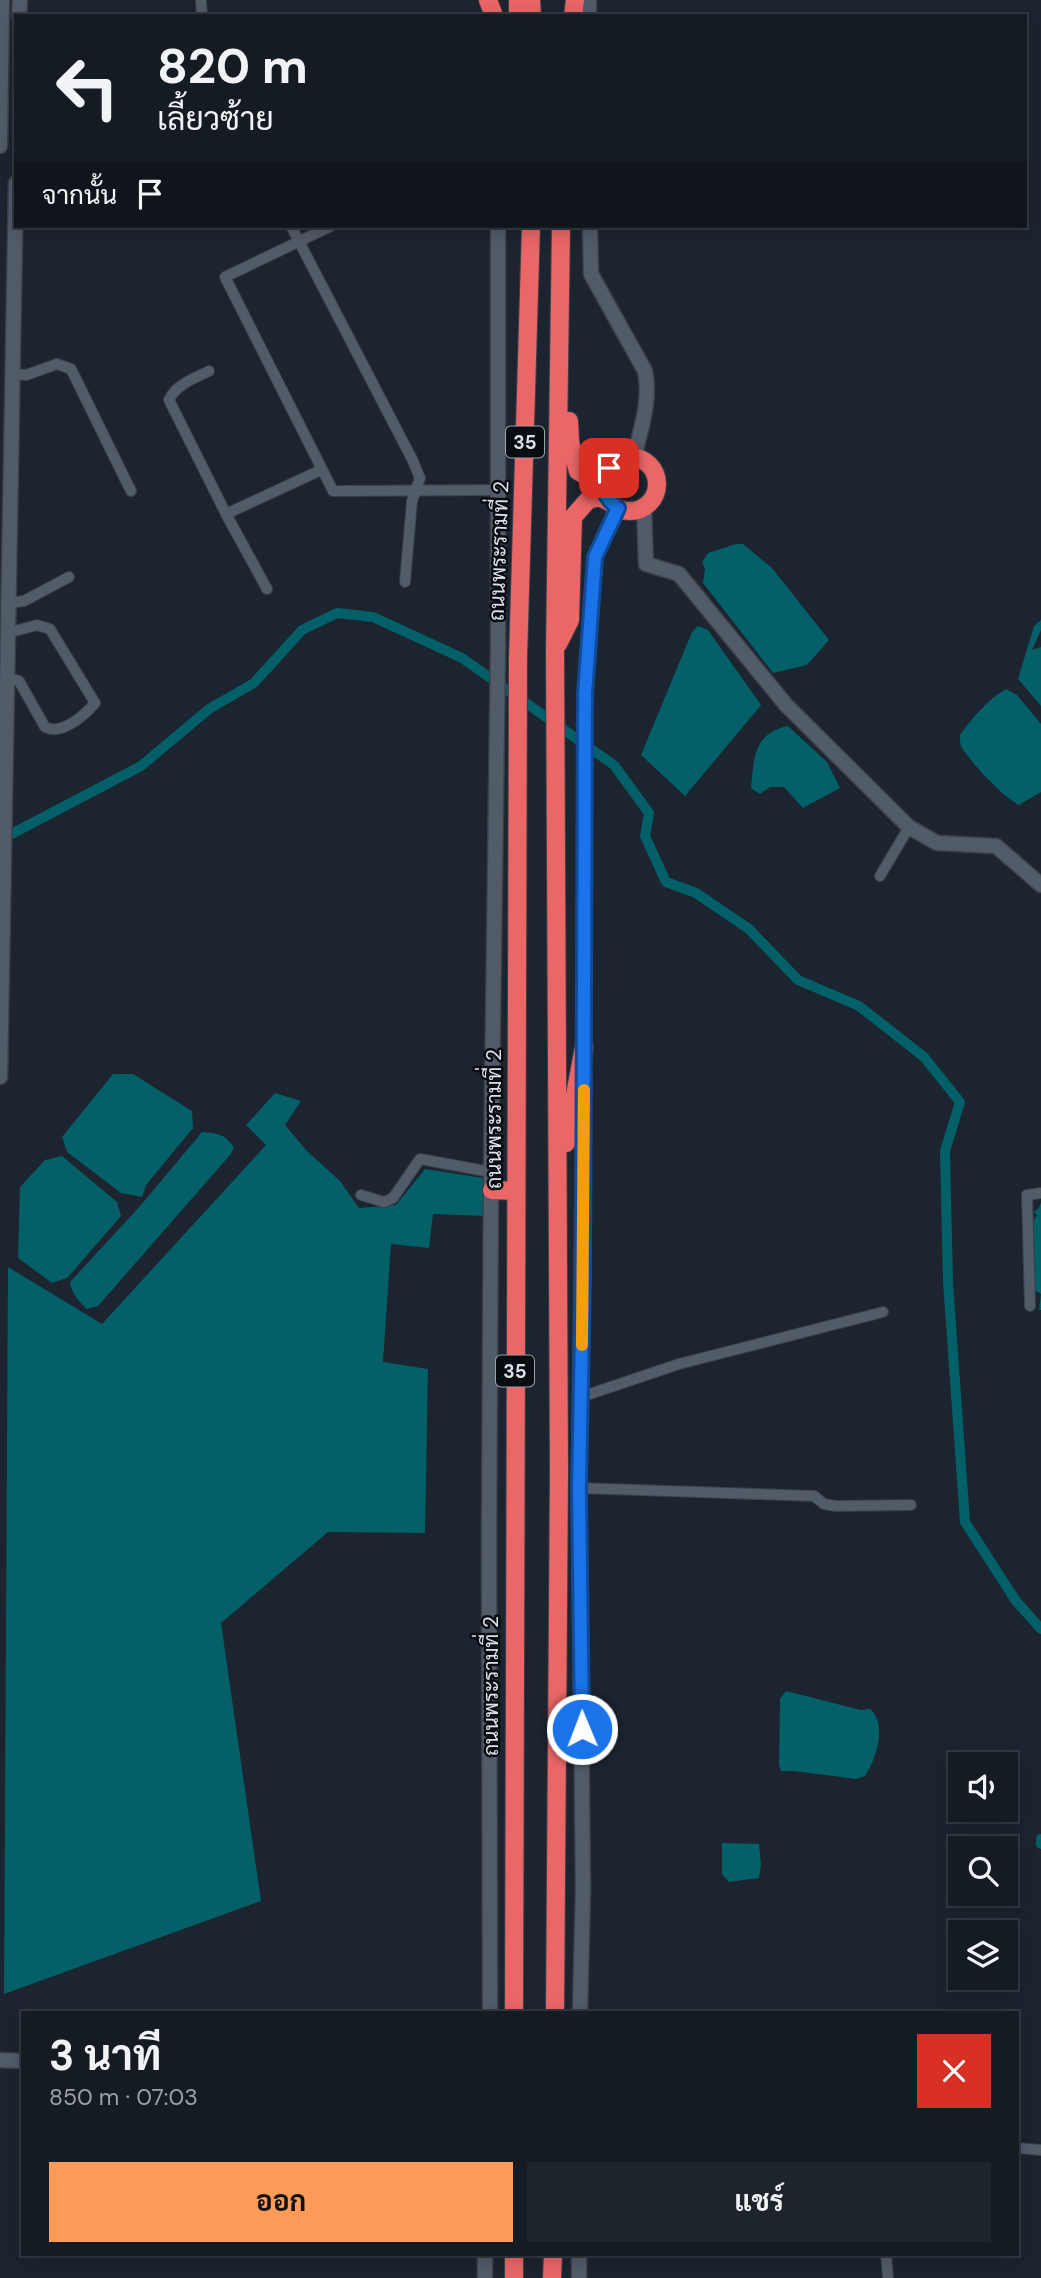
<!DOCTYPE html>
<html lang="th">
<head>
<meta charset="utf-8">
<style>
  :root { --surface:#141b23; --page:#1d242b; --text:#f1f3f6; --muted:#9da1a6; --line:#333941; --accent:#fe9b59 }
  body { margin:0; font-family:"DM Sans",Sarabun,sans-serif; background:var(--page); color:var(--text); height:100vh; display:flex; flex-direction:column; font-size:26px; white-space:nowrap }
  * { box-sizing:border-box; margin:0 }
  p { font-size:23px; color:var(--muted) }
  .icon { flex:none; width:38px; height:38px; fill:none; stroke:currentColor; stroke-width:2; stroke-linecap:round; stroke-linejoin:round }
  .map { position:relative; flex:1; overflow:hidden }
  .sheet { position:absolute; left:21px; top:2011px; width:998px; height:245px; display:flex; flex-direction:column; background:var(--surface); border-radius:0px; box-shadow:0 4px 18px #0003,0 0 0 2px var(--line) }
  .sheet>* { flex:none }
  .banner { position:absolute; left:14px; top:14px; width:1013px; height:214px; border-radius:0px; box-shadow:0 4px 18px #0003,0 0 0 2px var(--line); background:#141b23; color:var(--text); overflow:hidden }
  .tools { position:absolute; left:948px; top:1752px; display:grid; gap:14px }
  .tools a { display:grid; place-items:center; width:70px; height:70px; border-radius:0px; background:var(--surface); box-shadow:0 4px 18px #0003,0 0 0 2px var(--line); font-size:35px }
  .pin { position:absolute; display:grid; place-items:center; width:60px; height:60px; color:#fff; margin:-30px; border-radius:14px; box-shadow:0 4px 10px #0006 }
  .me { position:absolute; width:77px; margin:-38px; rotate:359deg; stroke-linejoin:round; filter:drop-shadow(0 0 5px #0008) }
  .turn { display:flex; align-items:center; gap:24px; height:147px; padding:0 28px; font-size:32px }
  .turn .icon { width:91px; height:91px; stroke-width:2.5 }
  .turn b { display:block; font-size:49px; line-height:60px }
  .then { display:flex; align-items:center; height:66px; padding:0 28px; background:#0003; gap:14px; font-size:26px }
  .round { display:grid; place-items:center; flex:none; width:74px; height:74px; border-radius:0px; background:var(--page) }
  .summary { display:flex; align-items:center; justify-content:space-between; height:119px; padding:0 28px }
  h1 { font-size:42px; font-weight:700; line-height:52px }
  .cta { display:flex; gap:14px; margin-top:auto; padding:14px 28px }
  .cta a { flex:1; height:80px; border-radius:0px; background:var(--accent); color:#111; font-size:28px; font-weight:700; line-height:80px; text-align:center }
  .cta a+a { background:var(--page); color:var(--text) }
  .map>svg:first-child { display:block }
  .water { fill:#035f68 }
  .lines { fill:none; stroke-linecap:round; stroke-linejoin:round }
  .canal { stroke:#035f68; stroke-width:10 }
  .street-casing { stroke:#394049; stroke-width:12 }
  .secondary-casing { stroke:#394049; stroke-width:17 }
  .highway-casing { stroke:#394049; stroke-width:20 }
  .street { stroke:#525c69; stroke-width:10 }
  .secondary { stroke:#525c69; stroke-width:14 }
  .highway { stroke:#ea6667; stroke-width:18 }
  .route-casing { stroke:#114b97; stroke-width:18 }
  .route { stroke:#1a73e8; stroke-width:12 }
  .slow { stroke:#f59e0b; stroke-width:12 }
  .labels { text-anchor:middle; stroke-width:5; stroke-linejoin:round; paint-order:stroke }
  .shield { fill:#090d12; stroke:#9da2a8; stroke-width:2 }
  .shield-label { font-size:19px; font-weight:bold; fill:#dce2e9 }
  .street-label { font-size:21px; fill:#dce2e9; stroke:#090d12 }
</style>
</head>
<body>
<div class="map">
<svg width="1041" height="2278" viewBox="0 0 1041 2278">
  <rect width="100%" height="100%" fill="#1b242f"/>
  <!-- water -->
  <g class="water">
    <path d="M736 544H743L772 568 829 640 807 665 773 673 703 583 705 569 702 562 708 553Z"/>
    <path d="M1041 620V630L1032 650 1041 647V706L1018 679 1034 626Z"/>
    <path d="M698 626 708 630 761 705 685 796 641 755 692 632Z"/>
    <path d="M1006 689 1017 695 1041 724V792L1019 805C1005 799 969 761 961 746 960 743 960 738 960 735 972 718 988 699 1006 689Z"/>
    <path d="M788 726 827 762 840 788 803 808 784 787H770L760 794 751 788C754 759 753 733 788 726Z"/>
    <path d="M113 1074H133L192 1111 193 1128 146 1185 142 1197 121 1193 67 1152 62 1137Z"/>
    <path d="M275 1093 301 1101 285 1125 307 1151 340 1181 359 1208 396 1205 425 1169 483 1178V1216L433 1214 429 1248 391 1244 383 1362 428 1369 425 1533 328 1532 221 1623 261 1901 4 1994 8 1267 102 1324 266 1145 246 1125Z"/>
    <path d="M202 1132C217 1133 226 1134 234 1148L230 1155 98 1306 87 1309C78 1301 72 1294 70 1282L141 1205Z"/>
    <path d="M62 1156 117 1202 121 1216 67 1278 52 1283 18 1258 20 1187 45 1160Z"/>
    <path d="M1041 1203V1310H1039L1041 1294 1034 1290V1220L1037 1215 1033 1212 1038 1209Z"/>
    <path d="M786 1691 861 1710 870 1709C888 1725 876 1759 865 1776L856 1779 794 1771H781L779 1764 780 1699Z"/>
    <path d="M722 1843 759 1844 761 1865 759 1878 729 1882 722 1874Z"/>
  </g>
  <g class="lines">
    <!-- canal -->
    <g class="canal">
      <path d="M0 840 141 766 209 709 254 683 302 630 337 613 373 617 462 658 614 765 649 813 645 836 666 882 696 893 749 929 798 980 859 1006 924 1057 960 1102 945 1151 948 1282 965 1522 1016 1601 1041 1629"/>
      <path d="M1041 1839V1844"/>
    </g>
    <!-- street casing -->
    <g class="street-casing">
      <g id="street">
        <path d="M201 0 202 16"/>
        <path d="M291 226 412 459 420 478 412 501 405 582"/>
        <path d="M331 226 225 277 333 491 498 490"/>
        <path d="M209 371C195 378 175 385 169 400L226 514 267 589"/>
        <path d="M12 374 26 375 57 364 71 369 131 491"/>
        <path d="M226 514 321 470"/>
        <path d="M8 603 24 601 69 577"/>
        <path d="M6 677 19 681 45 727C61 736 85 715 95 703L50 629 37 625 7 633"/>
        <path d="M880 876 909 827"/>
        <path d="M361 1195 384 1202 393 1198 420 1159 491 1172"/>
        <path d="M1030 1306 1027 1195 1041 1193"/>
        <path d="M581 1397 679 1364 883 1312"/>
        <path d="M579 1488 814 1496 824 1504 836 1506 911 1505"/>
        <path d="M1017 2148 1041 2150"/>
        <path d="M886 2254 888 2278"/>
      </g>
    </g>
    <!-- secondary casing -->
    <g class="secondary-casing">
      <g id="secondary">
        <path d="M589 0V16"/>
        <path d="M19 16 20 0"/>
        <path d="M0 146 2 0"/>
        <path d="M590 226 591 274 645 371C651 400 641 429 634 457"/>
        <path d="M644 507 646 564 679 574 786 705 909 827 937 843 996 846 1041 885"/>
        <path d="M584 1056 585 694 595 557 617 508"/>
        <path d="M0 1077 16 183"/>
        <path d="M490 2012 489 1543 491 1172 498 647V226"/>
        <path d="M580 2012 583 1892 579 1488 584 1080"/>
        <path d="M0 2060 23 2061"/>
        <path d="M485 2254V2278"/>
        <path d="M579 2278V2254"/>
      </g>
    </g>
    <!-- highway casing -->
    <g class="highway-casing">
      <g id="highway">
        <path d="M488 0 494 16"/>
        <path d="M518 0V16"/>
        <path d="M531 0 532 16"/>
        <path d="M573 16 575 0"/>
        <path d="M569 421 570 442 578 471 588 477 604 476"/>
        <circle cx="630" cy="484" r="27"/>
        <path d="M558 644 570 620 573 517 588 500 599 497 610 502"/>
        <path d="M566 1143 584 1047"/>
        <path d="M492 1190 516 1191"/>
        <path d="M514 2012 518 658 531 226"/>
        <path d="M555 2012 559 1471 555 650 561 226"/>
        <path d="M514 2278V2254"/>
        <path d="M552 2278 553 2254"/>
      </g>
    </g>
    <!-- street -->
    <use href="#street" class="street"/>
    <!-- secondary -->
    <use href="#secondary" class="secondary"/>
    <!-- highway -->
    <use href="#highway" class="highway"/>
  </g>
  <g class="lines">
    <!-- route casing -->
    <g class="route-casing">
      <path id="route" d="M582 1729 579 1488 583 1278 585 694 595 557 618 508C603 497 600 484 609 468"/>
    </g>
    <!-- route -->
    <use href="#route" class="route"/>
    <!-- slow -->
    <path class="slow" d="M582 1345 584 1090"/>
  </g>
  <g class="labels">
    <!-- shield labels -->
    <g class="shield">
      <rect x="506" y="426.5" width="38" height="31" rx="5"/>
      <rect x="496" y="1355.5" width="38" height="31" rx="5"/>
    </g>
    <g class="shield-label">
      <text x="525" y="449">35</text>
      <text x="515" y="1378">35</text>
    </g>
    <!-- street labels -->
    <g class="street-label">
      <text transform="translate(499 551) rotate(-88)" y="7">ถนนพระรามที่ 2</text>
      <text transform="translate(494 1119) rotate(-90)" y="7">ถนนพระรามที่ 2</text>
      <text transform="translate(491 1686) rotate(-90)" y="7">ถนนพระรามที่ 2</text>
    </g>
  </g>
</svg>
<div class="tools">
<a><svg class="icon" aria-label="sound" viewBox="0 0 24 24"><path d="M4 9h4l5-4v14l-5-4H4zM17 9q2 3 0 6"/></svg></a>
<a><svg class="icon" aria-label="search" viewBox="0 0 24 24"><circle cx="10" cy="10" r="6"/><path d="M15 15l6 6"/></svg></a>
<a><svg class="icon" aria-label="layers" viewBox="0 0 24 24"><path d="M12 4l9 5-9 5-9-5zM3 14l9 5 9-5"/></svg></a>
</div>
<div class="pin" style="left:609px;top:468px;background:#d93025"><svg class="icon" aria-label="arrive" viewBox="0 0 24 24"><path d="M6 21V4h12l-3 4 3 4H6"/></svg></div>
<svg class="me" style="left:582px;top:1729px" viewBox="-20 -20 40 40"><circle r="17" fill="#1a73e8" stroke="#fff" stroke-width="3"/><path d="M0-11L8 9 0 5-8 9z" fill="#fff"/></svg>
<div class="banner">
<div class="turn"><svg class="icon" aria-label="left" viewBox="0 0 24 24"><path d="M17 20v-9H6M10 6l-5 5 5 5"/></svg><div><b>820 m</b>เลี้ยวซ้าย</div></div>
<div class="then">จากนั้น<svg class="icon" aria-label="arrive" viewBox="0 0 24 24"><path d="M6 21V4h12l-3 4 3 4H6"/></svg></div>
</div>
<section class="sheet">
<div class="summary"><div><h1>3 นาที</h1><p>850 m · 07:03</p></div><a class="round" style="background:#d93025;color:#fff"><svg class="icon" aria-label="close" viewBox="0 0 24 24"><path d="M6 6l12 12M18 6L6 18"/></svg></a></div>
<div class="cta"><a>ออก</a><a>แชร์</a></div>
</section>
</div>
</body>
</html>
